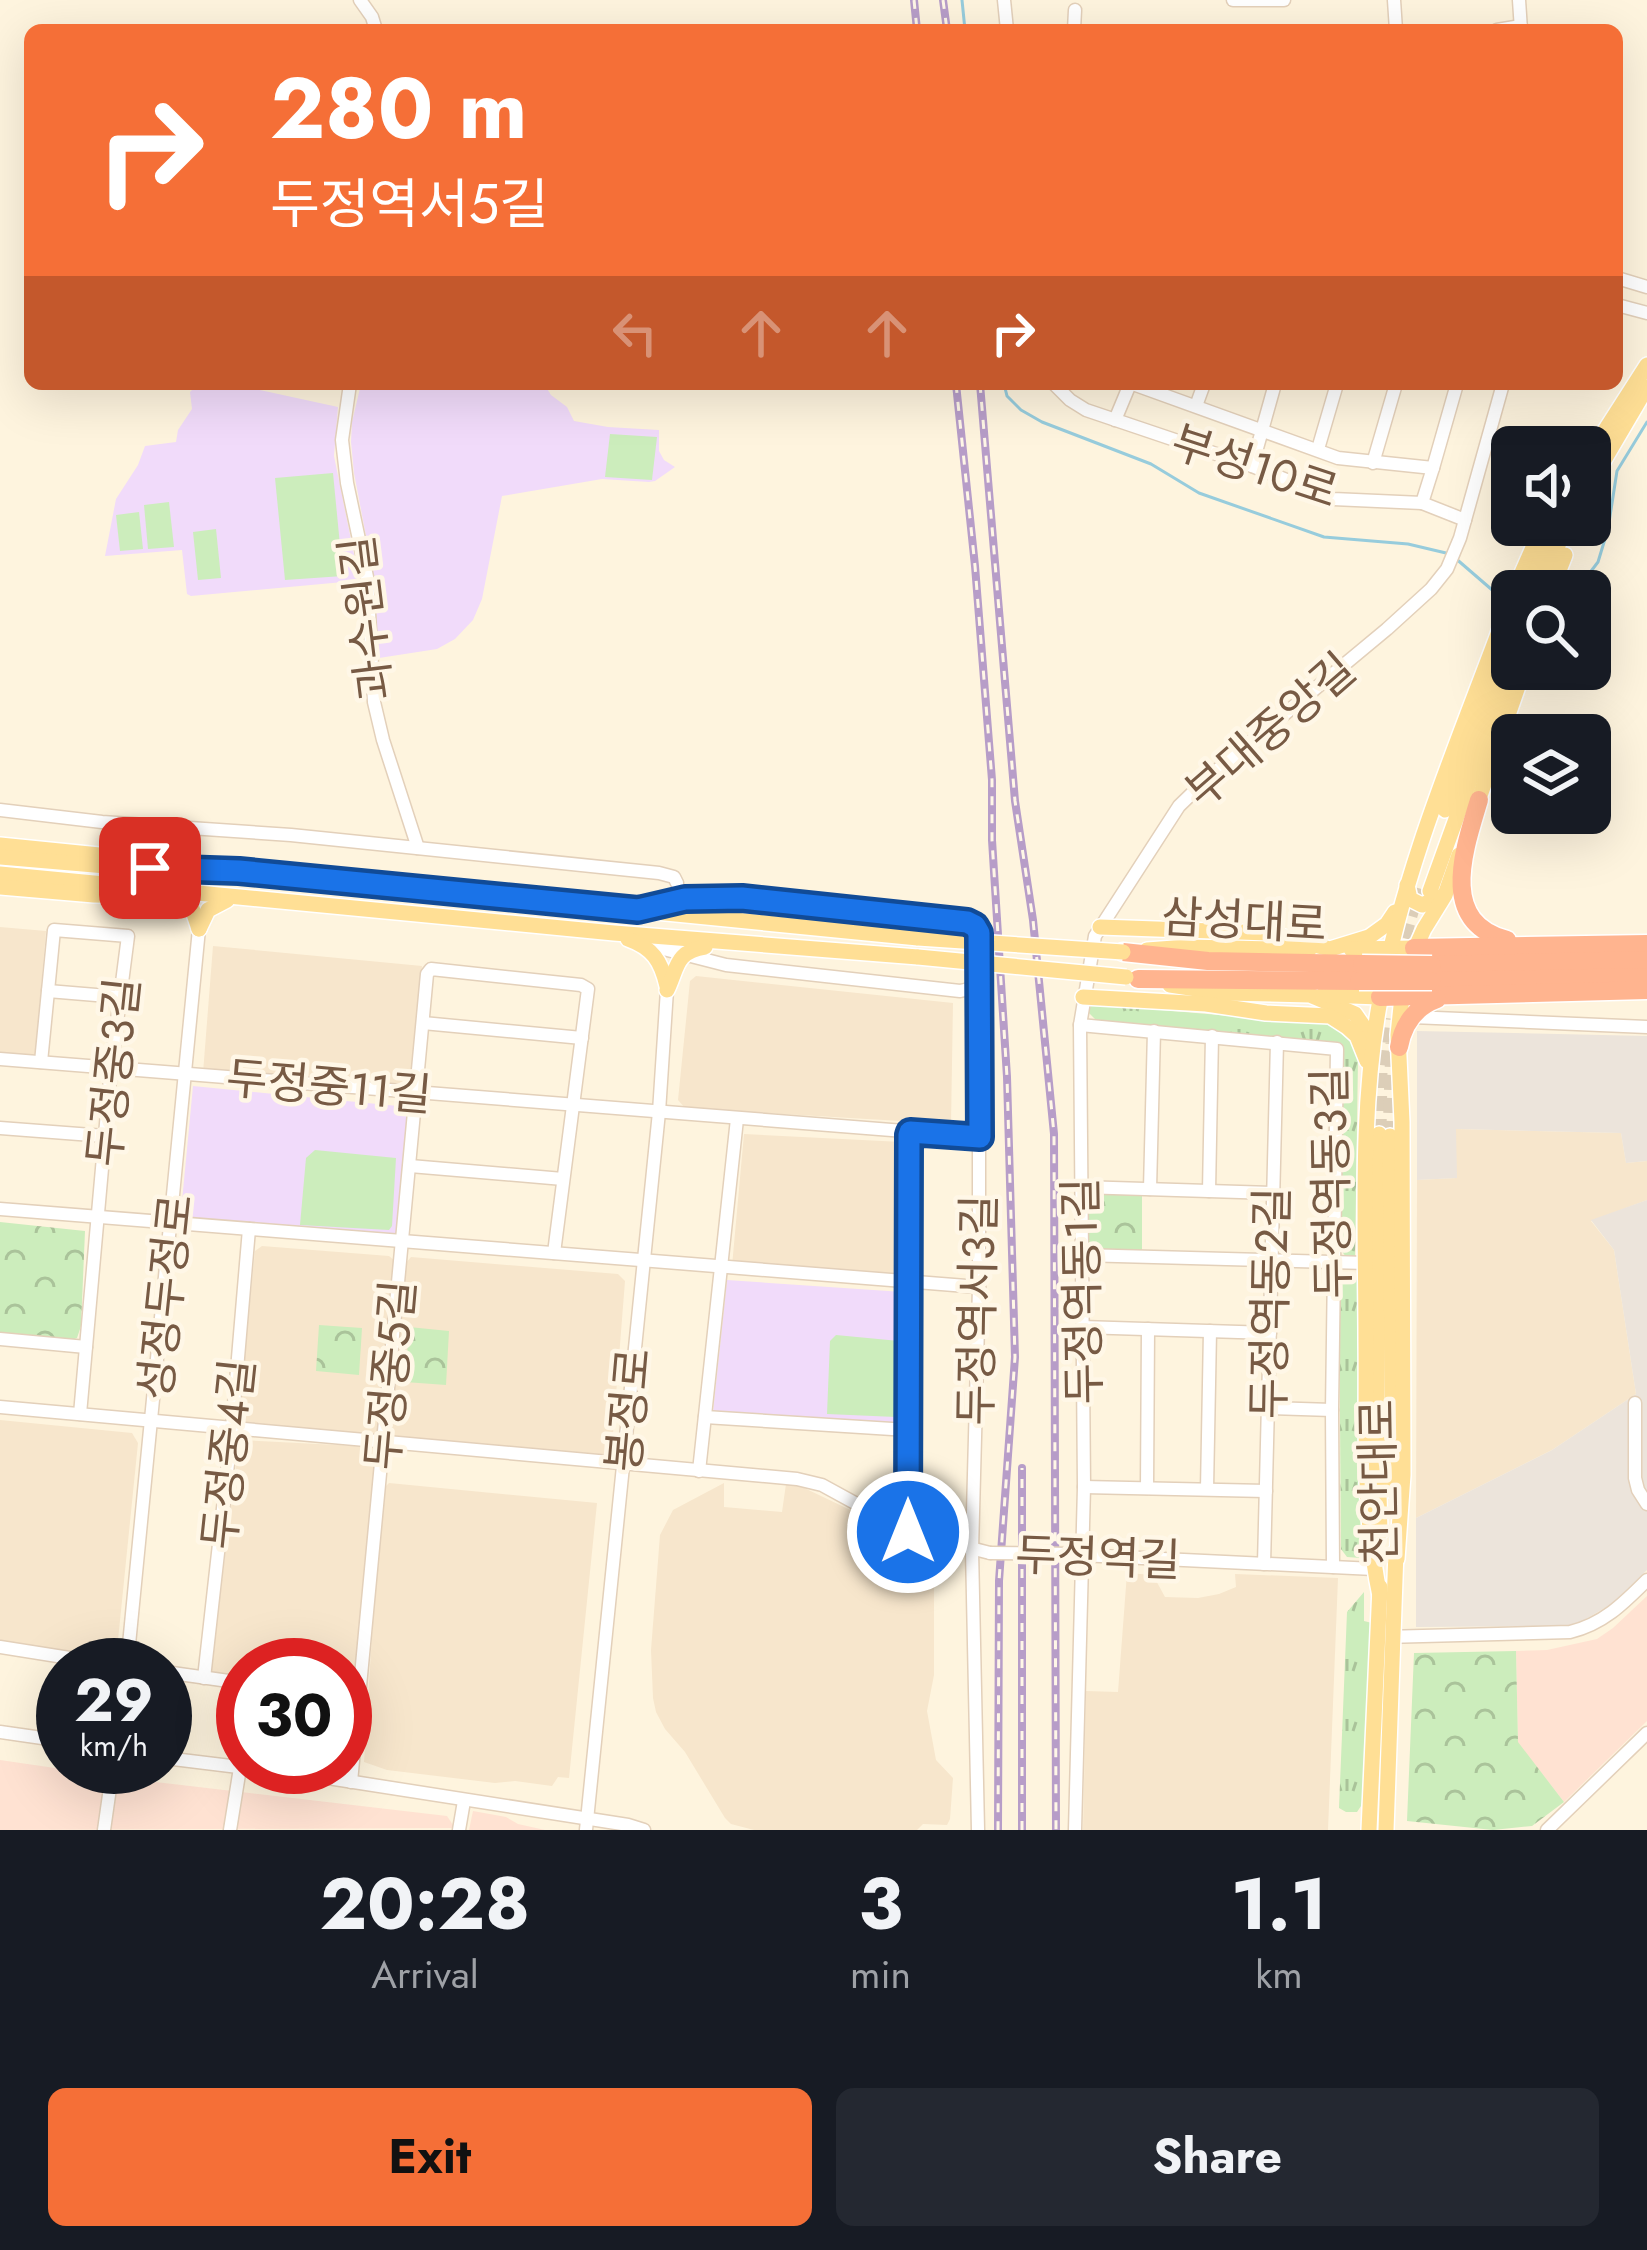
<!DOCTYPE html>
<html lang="en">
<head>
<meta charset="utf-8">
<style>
  :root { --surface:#171b24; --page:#242831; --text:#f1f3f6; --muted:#9ea1a6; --accent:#f56f37 }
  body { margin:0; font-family:Jost,"Noto Sans KR",sans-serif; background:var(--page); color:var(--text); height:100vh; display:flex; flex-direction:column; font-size:45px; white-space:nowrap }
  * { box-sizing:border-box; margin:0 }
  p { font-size:39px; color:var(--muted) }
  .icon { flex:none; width:66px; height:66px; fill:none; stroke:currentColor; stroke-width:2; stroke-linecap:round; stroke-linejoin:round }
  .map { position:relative; height:1830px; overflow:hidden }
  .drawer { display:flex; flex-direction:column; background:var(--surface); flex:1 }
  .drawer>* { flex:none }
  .hud { position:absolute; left:24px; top:24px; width:1599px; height:366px; border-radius:18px; box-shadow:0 12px 48px #0002; background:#f56f37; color:#fff; overflow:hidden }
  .tools { position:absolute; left:1491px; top:426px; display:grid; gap:24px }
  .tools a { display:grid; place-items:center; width:120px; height:120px; border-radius:18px; background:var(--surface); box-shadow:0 12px 48px #0002; font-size:60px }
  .speed { position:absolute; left:36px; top:1638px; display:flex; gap:24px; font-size:60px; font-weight:700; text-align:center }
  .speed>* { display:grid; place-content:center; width:156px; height:156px; border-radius:50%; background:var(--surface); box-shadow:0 12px 48px #0002; line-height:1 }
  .speed small { font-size:30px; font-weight:400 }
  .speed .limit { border:18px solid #d22; background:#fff; color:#111 }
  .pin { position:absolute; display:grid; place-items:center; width:102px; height:102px; color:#fff; margin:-51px; border-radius:24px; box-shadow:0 6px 18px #0006 }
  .me { position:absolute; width:132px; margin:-66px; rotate:0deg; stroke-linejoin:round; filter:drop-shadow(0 0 9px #0008) }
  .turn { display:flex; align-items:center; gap:42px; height:252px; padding:0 48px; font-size:54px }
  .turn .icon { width:156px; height:156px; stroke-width:2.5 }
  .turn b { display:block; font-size:84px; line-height:102px }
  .lanes { display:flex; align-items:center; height:114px; padding:0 48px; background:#0003; justify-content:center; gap:60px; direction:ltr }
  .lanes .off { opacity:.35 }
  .eta { display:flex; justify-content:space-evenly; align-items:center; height:204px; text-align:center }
  .eta b { font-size:72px; font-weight:700; line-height:84px }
  .cta { display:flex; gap:24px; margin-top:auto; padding:24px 48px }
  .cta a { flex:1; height:138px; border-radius:18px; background:var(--accent); color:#111; font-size:48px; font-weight:700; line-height:138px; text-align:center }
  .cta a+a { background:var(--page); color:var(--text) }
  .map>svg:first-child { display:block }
  .residential { fill:#f7e6cc }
  .commercial { fill:#ffe2d2 }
  .industrial { fill:#ece4db }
  .education { fill:#f1dbfa }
  .grass { fill:url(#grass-tufts) }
  .park { fill:url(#park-crowns) }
  .pitch { fill:#ccedbc }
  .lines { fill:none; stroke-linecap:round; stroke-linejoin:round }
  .stream { stroke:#97ccdc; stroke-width:3 }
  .major-tunnel { stroke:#dcceb8; stroke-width:15; stroke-dasharray:15 8; stroke-linecap:butt }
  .minor-casing { stroke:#e3d0ba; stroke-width:15 }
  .major-casing { stroke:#fff; stroke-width:18 }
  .highway-casing { stroke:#fff; stroke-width:21 }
  .minor { stroke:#fff; stroke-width:12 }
  .major { stroke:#ffdf95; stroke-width:15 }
  .highway { stroke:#ffb48f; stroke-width:18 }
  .rail-casing { stroke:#b79dc8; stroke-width:8 }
  .rail { stroke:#fff7e7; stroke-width:3; stroke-dasharray:9; stroke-linecap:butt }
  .minor-bridge-casing { stroke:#e3d0ba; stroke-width:15; stroke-linecap:butt }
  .major-bridge-casing { stroke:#fff; stroke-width:18; stroke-linecap:butt }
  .highway-bridge-casing { stroke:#fff; stroke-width:21; stroke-linecap:butt }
  .minor-bridge { stroke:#fff; stroke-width:12 }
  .major-bridge { stroke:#ffdf95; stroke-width:15 }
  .highway-bridge { stroke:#ffb48f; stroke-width:18 }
  .route-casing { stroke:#114b97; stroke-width:30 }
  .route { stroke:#1a73e8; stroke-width:21 }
  .labels { text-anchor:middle; stroke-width:9; stroke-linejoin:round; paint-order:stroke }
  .street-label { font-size:45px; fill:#775a44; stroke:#fff7e7 }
</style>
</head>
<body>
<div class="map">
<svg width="1647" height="1830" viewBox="0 0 1647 1830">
  <defs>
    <pattern id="grass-tufts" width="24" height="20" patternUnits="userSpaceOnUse" patternTransform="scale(3)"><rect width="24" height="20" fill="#ccedbc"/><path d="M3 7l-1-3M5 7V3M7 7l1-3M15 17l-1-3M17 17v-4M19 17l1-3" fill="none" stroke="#aac39a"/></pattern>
    <pattern id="park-crowns" width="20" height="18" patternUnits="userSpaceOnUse" patternTransform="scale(3)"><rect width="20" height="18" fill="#ccedbc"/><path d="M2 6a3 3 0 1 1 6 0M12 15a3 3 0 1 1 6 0" fill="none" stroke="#aac39a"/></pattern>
  </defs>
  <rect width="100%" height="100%" fill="#fef4de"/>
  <!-- residential -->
  <g class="residential">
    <path d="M0 927 46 931 35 1056 0 1054Z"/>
    <path d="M213 946 422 966 409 1093 203 1073Z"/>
    <path d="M696 976 953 1003 951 1124 685 1108 678 1100 690 981Z"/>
    <path d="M1455 1129 1621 1133 1626 1163 1647 1161V1200L1591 1221 1614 1250 1636 1394 1552 1450 1416 1518 1417 1180 1456 1178Z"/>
    <path d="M744 1134 902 1142V1278L732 1266Z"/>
    <path d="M262 1246 389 1256 395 1261 381 1434 377 1438 244 1427 238 1421 255 1251Z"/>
    <path d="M411 1257 618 1274 625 1281 612 1446 606 1456 398 1440 390 1432 405 1264Z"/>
    <path d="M0 1420 132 1433 138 1443 117 1650 109 1656 0 1641Z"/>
    <path d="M239 1440 377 1447 353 1692 345 1691V1665H243V1677L211 1672Z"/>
    <path d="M389 1483 597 1503 569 1778 558 1777 552 1786 515 1781 495 1783 387 1770 364 1762 373 1620 385 1487Z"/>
    <path d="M724 1483V1507L782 1512 786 1484 798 1485 934 1550V1675L927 1711 936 1760 953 1778 950 1819 947 1825 923 1824 917 1830H754L731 1824 725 1818 685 1752 665 1729 656 1712 653 1698 651 1650 660 1535 673 1510Z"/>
    <path d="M1127 1573 1153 1575 1165 1597 1198 1598 1219 1594 1236 1587 1235 1574 1338 1578 1328 1830H1083L1086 1691 1118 1692Z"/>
  </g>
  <!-- commercial -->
  <g class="commercial">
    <path d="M1647 1596V1721L1564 1802 1518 1743 1516 1651 1547 1650 1597 1639 1613 1628Z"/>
    <path d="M0 1760 130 1779 447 1816 455 1828 0 1830Z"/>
    <path d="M473 1811 506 1817 518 1824 545 1830H469Z"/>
  </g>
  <!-- industrial -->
  <g class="industrial">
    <path d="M1417 1031 1647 1036V1161L1626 1163 1621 1133 1456 1129 1457 1178 1417 1180Z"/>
    <path d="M1647 1200V1570L1613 1603 1574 1626 1416 1627V1518L1552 1450 1636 1394 1614 1250 1591 1220Z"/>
  </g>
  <!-- education -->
  <g class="education">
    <path d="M232 384 338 407 334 456 358 574V579L354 581 191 596 187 594 182 550 105 556 116 499 138 465 145 446 176 442 178 430 192 409 190 392 192 390Z"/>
    <path d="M361 384H544L551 395 567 407 574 421 608 427 659 430V451L664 460 675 467 655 481 649 482 602 479 502 496 482 599 473 620 455 639 437 649 379 658 374 578 354 473 351 442 352 422Z"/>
    <path d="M193 1086 408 1107 396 1241 180 1222Z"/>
    <path d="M727 1280 903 1292V1423L713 1412Z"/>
  </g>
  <!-- grass -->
  <g class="grass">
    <path d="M1091 1004 1336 1025 1349 1036 1358 1059 1355 1257H1346L1341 1250 1342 1045 1099 1023 1089 1013Z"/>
    <path d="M1346 1278 1357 1280 1359 1284 1361 1558 1347 1557 1341 1549 1339 1285Z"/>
    <path d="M1364 1592V1621L1372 1623 1366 1776 1361 1806 1357 1812H1346L1339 1808 1347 1612Z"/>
  </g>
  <!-- park -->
  <g class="park">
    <path d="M1084 1190 1142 1192V1253L1084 1252Z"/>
    <path d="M0 1222 85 1231 81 1326 77 1338 72 1340 0 1334Z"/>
    <path d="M319 1325 362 1328 359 1375 316 1371Z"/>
    <path d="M409 1327 449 1331 446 1385 405 1382Z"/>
    <path d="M1516 1651 1518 1742 1564 1802 1532 1826 1493 1830 1407 1821 1414 1653Z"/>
  </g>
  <!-- pitch -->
  <g class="pitch">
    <path d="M610 434 657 437 652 480 605 477Z"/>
    <path d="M333 473 343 576 285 580 275 478Z"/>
    <path d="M169 502 174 547 148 549 144 505Z"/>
    <path d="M139 512 143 549 120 551 116 515Z"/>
    <path d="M216 529 221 578 198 580 193 532Z"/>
    <path d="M315 1150 396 1158 392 1226 389 1230 300 1225 306 1158Z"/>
    <path d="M836 1335 899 1341 896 1417 827 1414 830 1341Z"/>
  </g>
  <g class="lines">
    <!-- stream -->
    <g class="stream">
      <path d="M962 0 965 30"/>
      <path d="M1004 384 1007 396 1021 410 1042 422 1151 464 1199 493 1324 537 1408 544 1446 553"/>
      <path d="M1454 557 1498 595"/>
      <path d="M1576 591 1598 562 1608 529 1617 471 1647 422"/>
    </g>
    <!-- major-tunnel -->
    <g class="major-tunnel">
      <path d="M1397 960 1418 888"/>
      <path d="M1379 1134 1380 1068 1385 1018"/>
      <path d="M1390 1136 1393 1043"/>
    </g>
    <!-- minor casing -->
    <g class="minor-casing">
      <g id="minor">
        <path d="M360 0 372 17 376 30"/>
        <path d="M1004 0 1007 30"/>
        <path d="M1233 0H1284"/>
        <path d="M1394 0 1396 30"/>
        <path d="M1519 0 1521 30"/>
        <path d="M1074 30 1075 10"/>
        <path d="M1497 30 1521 26"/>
        <path d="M1617 278 1647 287"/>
        <path d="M1617 305 1647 313"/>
        <path d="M350 384 342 440 347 483 367 577 374 702 383 740 418 848"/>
        <path d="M1054 384 1070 400 1086 410 1252 466 1333 499 1422 503 1465 520"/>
        <path d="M1133 384 1338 458 1433 468 1457 384"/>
        <path d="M1196 406 1204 384"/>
        <path d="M1115 420 1130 384"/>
        <path d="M1318 449 1337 384"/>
        <path d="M1373 463 1396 384"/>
        <path d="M1252 466 1275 384"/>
        <path d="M1422 503 1433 468"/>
        <path d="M0 810 102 822 291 835 659 873 674 877 677 883"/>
        <path d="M644 944 726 965 960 991C970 989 976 988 979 977 979 959 986 931 967 922L742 898 685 899 646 908"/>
        <path d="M48 991 120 997"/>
        <path d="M1412 1017 1647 1027"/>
        <path d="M423 1023 582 1038"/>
        <path d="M1080 1025 1337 1049 1332 1410 1333 1567"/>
        <path d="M0 1059 980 1137"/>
        <path d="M41 1062 54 930 128 936 111 1068 80 1414"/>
        <path d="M0 1128 105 1136"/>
        <path d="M410 1166 563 1179"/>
        <path d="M1081 1187 1273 1193"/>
        <path d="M1150 1189 1154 1031"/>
        <path d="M1209 1191 1212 1036"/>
        <path d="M0 1209 979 1287"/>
        <path d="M1081 1255 1366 1263"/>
        <path d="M1082 1327 1270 1333"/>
        <path d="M0 1339 86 1347"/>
        <path d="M1635 1403V1478L1638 1490 1647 1504"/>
        <path d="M0 1407 797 1479 822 1485 908 1532 990 1553"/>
        <path d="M1268 1408 1332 1410"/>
        <path d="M705 1417 908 1430"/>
        <path d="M699 1471 737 1119"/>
        <path d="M1084 1487 1266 1491"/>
        <path d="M1147 1488 1148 1329"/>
        <path d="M1207 1489 1210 1331"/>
        <path d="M908 1532 910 1132"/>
        <path d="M1080 1555 1374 1569"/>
        <path d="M1264 1564 1277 1042"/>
        <path d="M1385 1637 1570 1632C1603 1624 1623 1604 1647 1580"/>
        <path d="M0 1647 114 1665"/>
        <path d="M127 1665 199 929"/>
        <path d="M165 1672 243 1683"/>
        <path d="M204 1678 232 1428 249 1229"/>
        <path d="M0 1732 63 1741"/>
        <path d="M165 1758 328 1778 628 1825 644 1830"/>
        <path d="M351 1782 427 974 431 969 581 985 588 989 554 1253"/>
        <path d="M104 1830 113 1767"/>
        <path d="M230 1830 240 1768"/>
        <path d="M459 1830 464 1801"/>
        <path d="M586 1830 659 1112 667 990"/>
        <path d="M978 1830 972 1550 979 1287V977"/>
        <path d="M1075 1830 1084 1487 1080 1025 1095 936 1179 806 1210 776 1387 629 1431 589 1447 569 1460 538 1503 384"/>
        <path d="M1547 1830 1647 1733"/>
      </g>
    </g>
    <!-- major casing -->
    <g class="major-casing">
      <g id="major">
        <path d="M1590 454 1647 365"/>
        <path d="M1590 484 1647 387"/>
        <path d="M1514 591 1543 525"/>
        <path d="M1528 591 1554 525"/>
        <path d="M1540 591 1566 525"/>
        <path d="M1551 591 1565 555"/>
        <path d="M1445 810 1512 633"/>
        <path d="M1475 810 1524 669"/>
        <path d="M0 845 129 858"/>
        <path d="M0 857 106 866 239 871 918 938"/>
        <path d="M0 874 614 933 918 957"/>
        <path d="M1407 885 1410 899 1422 905 1443 896"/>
        <path d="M0 887 94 895 145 896"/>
        <path d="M1430 891 1512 664"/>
        <path d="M154 898 174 900 192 908 199 929"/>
        <path d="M1100 927 1268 933 1330 949 1369 937 1387 924 1395 912"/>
        <path d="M199 929 208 910 227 900"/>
        <path d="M628 939C653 948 661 961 667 986"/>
        <path d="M1351 949 1414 948"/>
        <path d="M1147 950 1188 947 1309 950"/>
        <path d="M1411 958 1424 929 1445 895 1459 855"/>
        <path d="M1170 985 1224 993 1310 995 1355 1014 1373 1040"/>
        <path d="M667 990C678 967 675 952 705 947"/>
        <path d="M1323 995 1380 997"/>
        <path d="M1083 997 1206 1004 1266 1013 1330 1016 1347 1027 1357 1036 1367 1061"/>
        <path d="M1379 1134 1377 1411 1380 1533"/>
        <path d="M1390 1136 1393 1491"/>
        <path d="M1397 1559 1403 1475 1402 1122 1398 1035 1403 987"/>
        <path d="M1380 1596C1362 1513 1367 1425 1366 1341 1366 1226 1359 1108 1381 995 1406 857 1465 727 1512 596"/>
        <path d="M1369 1830 1380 1587"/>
        <path d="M1386 1830 1396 1551"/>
      </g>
    </g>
    <!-- highway casing -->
    <g class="highway-casing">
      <g id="highway">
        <path d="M1479 800C1464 850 1438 922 1507 940"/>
        <path d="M1414 948 1647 944"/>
        <path d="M1123 952 1208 961 1362 964"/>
        <path d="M1432 965 1647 960"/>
        <path d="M1138 979 1359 981"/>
        <path d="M1432 981 1647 977"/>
        <path d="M1380 997 1647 990"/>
        <path d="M1399 1047C1403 1025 1415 1007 1437 999"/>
      </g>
    </g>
    <!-- minor -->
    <use href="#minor" class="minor"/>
    <!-- major -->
    <use href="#major" class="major"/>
    <!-- highway -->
    <use href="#highway" class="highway"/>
    <!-- rail casing -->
    <g class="rail-casing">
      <g id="rail">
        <path d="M914 0 917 30"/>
        <path d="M943 0 947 30"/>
        <path d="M956 384 975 566 992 780V840L1007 1077 1015 1357 999 1581 998 1830"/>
        <path d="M980 384 1015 801 1033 920 1054 1134 1056 1830"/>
        <path d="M1022 1830V1468"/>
      </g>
    </g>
    <!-- rail -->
    <use href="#rail" class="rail"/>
    <!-- minor-bridge casing -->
    <g class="minor-bridge-casing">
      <path id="minor-bridge" d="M990 1553 1073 1554"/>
    </g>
    <!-- major-bridge casing -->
    <g class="major-bridge-casing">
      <g id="major-bridge">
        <path d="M918 938 1123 952"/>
        <path d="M918 957 1126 977"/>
      </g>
    </g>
    <!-- highway-bridge casing -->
    <g class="highway-bridge-casing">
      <g id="highway-bridge">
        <path d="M1362 964 1432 965"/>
        <path d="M1359 981H1432"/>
      </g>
    </g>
    <!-- minor-bridge -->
    <use href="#minor-bridge" class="minor-bridge"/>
    <!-- major-bridge -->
    <use href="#major-bridge" class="major-bridge"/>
    <!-- highway-bridge -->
    <use href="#highway-bridge" class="highway-bridge"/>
  </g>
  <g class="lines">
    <!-- route casing -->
    <g class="route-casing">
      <path id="route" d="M150 868 239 871 638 910 685 899 742 898 967 922 975 926 979 933 980 1137 910 1132 909 1135 908 1532"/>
    </g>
    <!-- route -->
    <use href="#route" class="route"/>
  </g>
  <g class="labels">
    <!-- street labels -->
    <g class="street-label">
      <text transform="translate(1255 466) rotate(18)" y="16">부성10로</text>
      <text transform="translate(366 618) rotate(-97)" y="16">과수원길</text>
      <text transform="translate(1270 730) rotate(-41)" y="16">부대중앙길</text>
      <text transform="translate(1244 920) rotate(3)" y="16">삼성대로</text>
      <text transform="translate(113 1072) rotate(-84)" y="16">두정중3길</text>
      <text transform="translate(329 1086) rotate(5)" y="16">두정중11길</text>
      <text transform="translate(1331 1183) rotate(-91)" y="16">두정역동3길</text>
      <text transform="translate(1082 1291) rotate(-91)" y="16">두정역동1길</text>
      <text transform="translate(165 1297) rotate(-84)" y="16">성정두정로</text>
      <text transform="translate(1270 1303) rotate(-89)" y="16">두정역동2길</text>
      <text transform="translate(977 1310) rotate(-89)" y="16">두정역서3길</text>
      <text transform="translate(390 1375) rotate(-85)" y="16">두정중5길</text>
      <text transform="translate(628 1410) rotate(-85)" y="16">봉정로</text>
      <text transform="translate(228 1454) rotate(-84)" y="16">두정중4길</text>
      <text transform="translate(1378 1482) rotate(-91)" y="16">천안대로</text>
      <text transform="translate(1098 1557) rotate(2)" y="16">두정역길</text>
    </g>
  </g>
</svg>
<div class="tools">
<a><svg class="icon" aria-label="sound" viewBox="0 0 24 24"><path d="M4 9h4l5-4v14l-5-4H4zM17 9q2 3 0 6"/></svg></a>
<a><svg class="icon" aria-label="search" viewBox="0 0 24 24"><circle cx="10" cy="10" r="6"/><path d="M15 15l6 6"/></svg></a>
<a><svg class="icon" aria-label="layers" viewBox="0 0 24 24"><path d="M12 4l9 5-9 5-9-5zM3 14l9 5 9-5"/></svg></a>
</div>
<div class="speed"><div>29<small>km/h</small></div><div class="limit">30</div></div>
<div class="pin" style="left:150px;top:868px;background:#d93025"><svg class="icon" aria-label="arrive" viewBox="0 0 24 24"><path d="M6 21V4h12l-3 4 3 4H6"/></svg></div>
<svg class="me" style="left:908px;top:1532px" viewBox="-20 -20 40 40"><circle r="17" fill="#1a73e8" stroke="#fff" stroke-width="3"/><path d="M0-11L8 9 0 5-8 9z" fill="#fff"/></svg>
<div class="hud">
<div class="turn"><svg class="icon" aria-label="right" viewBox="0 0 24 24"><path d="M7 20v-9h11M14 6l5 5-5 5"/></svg><div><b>280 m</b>두정역서5길</div></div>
<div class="lanes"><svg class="icon off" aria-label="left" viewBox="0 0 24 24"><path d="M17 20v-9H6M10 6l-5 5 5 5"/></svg><svg class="icon off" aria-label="ahead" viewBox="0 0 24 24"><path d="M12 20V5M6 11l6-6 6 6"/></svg><svg class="icon off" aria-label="ahead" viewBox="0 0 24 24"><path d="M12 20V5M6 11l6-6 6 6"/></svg><svg class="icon" aria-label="right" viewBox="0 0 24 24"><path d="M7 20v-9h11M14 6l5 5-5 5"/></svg></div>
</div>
</div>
<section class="drawer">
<div class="eta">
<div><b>20:28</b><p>Arrival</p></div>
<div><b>3</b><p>min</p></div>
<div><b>1.1</b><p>km</p></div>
</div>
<div class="cta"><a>Exit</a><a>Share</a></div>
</section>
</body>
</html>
